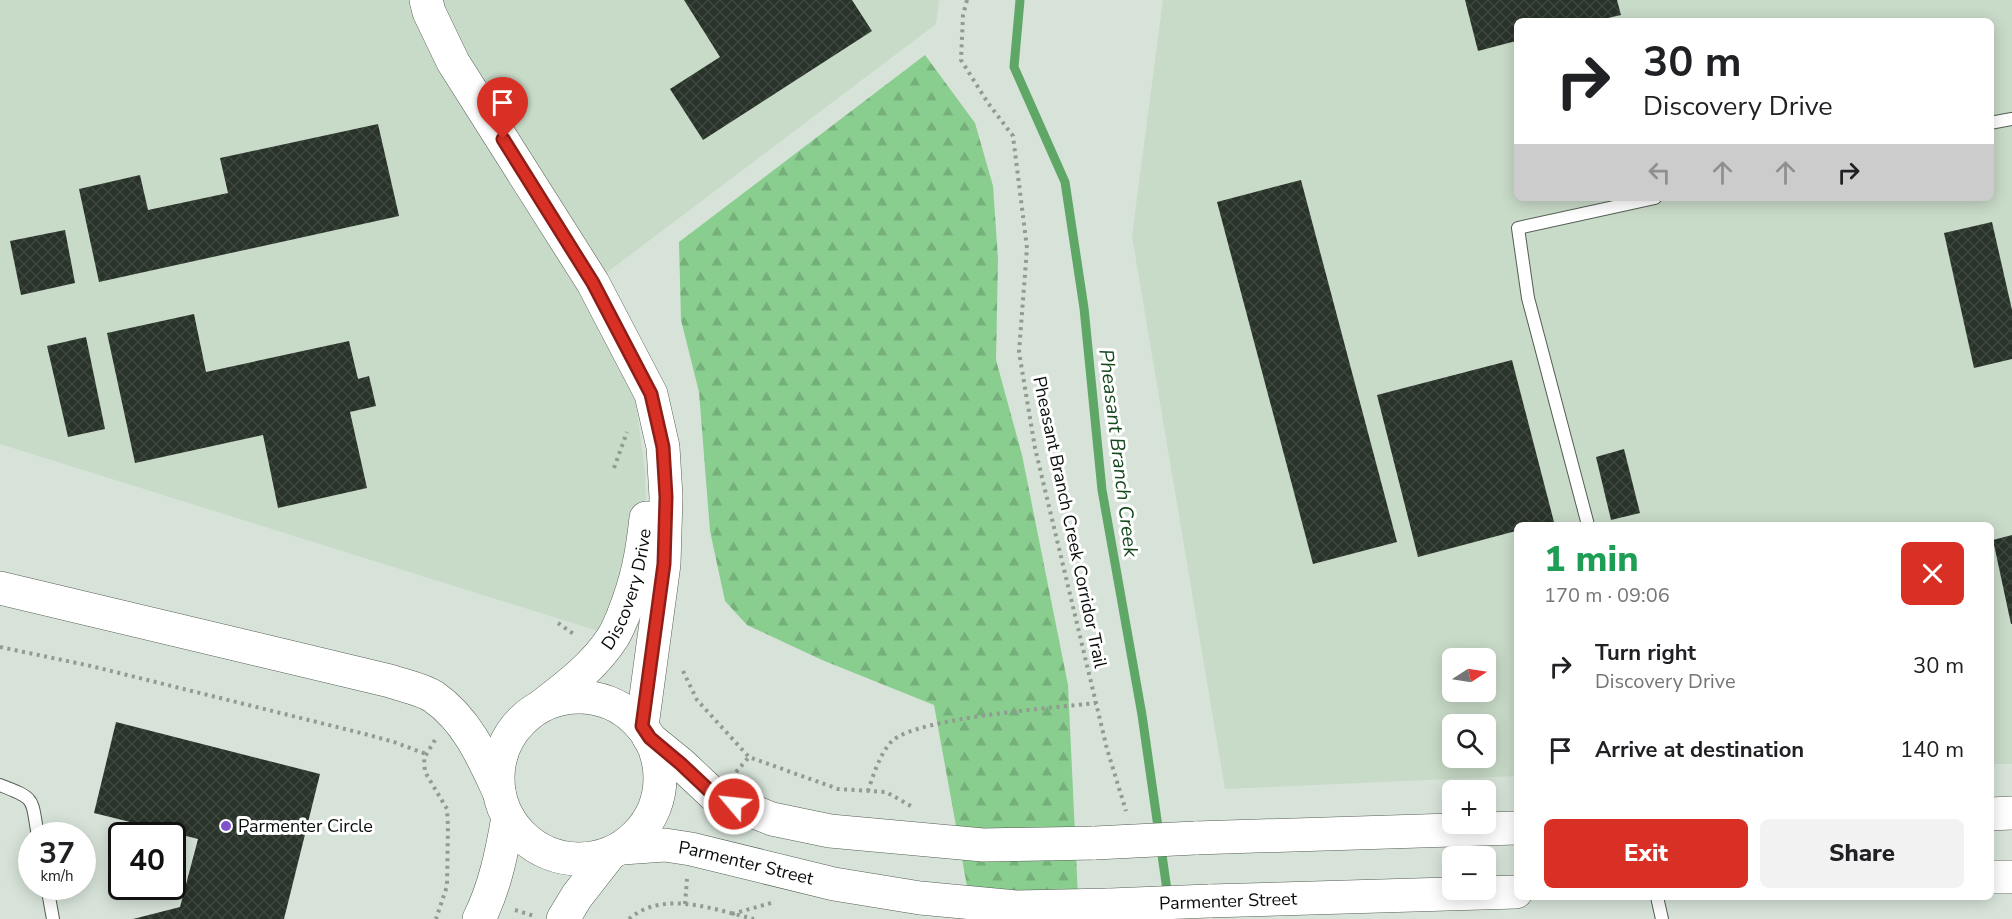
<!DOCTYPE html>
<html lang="en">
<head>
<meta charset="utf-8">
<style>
  :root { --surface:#fff; --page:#f2f2f2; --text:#202124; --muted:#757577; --accent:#d93025 }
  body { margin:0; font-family:"Nunito Sans",sans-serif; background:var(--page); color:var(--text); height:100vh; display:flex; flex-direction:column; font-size:22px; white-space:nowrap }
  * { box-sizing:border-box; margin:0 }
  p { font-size:20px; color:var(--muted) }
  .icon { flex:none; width:33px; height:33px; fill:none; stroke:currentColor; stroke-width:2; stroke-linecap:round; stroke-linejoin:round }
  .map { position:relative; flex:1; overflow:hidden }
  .sheet { position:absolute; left:1514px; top:522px; width:480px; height:378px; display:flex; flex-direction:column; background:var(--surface); border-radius:9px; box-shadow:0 3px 15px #0003 }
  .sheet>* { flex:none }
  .guide { position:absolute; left:1514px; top:18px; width:480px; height:183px; border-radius:9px; box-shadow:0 3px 15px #0003; background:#fff; color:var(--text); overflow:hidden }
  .needle { width:39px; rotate:78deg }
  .tools { position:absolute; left:1442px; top:648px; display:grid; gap:12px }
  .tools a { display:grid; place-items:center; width:54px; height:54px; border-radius:9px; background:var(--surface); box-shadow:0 3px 15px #0003; font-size:30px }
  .speed { position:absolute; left:18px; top:822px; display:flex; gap:12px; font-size:30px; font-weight:700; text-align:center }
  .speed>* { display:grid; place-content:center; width:78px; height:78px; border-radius:50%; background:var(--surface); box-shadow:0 3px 15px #0003; line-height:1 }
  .speed small { font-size:15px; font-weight:400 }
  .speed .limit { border:3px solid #111; border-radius:9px; background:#fff; color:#111 }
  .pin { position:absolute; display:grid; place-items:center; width:51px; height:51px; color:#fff; margin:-62px -26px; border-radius:50% 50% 50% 0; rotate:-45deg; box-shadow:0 0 6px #0007 }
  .pin .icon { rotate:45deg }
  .me { position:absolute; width:66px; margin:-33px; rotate:298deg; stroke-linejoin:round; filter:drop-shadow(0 0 4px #0008) }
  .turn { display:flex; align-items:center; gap:21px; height:126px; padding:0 30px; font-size:27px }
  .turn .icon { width:78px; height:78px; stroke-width:2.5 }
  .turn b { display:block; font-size:42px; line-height:51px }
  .lanes { display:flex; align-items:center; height:57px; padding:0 30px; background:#0003; justify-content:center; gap:30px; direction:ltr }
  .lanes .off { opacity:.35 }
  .round { display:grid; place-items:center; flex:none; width:63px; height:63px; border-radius:9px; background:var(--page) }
  .summary { display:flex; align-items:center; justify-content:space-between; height:102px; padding:0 30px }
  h1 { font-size:36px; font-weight:800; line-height:45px; color:#1e9e55 }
  .action { display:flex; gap:12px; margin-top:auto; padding:12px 30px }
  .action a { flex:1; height:69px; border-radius:9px; background:var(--accent); color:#fff; font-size:24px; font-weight:800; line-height:69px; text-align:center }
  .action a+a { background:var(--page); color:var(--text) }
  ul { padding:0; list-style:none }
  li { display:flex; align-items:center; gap:18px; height:84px; padding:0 30px }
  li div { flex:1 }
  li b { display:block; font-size:22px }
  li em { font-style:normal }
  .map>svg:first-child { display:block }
  .built { fill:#c8dac8; fill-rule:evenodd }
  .forest { fill:url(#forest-firs) }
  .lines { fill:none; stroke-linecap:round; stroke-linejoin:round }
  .stream { stroke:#5ea766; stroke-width:9 }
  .building { fill:url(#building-cross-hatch) }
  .lane-casing { stroke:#545e54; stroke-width:14 }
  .secondary-casing { stroke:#545e54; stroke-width:34 }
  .highway-casing { stroke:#545e54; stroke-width:34 }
  .path { stroke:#919b92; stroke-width:4; stroke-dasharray:3 4.5; stroke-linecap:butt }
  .lane { stroke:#fff; stroke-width:12 }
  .secondary { stroke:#fff; stroke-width:33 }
  .highway { stroke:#fff; stroke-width:33 }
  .secondary-bridge-casing { stroke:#545e54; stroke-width:34; stroke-linecap:butt }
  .secondary-bridge { stroke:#fff; stroke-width:33 }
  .route-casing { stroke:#8d1f18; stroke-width:15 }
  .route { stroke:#d93025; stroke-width:10 }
  .poi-dot { fill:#7e53cc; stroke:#fff; stroke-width:2 }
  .labels { text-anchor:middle; stroke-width:6; stroke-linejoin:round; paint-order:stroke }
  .street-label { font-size:18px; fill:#090d09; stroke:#fff }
  .poi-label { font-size:18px; fill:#090d09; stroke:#fff; text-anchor:start }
  .water-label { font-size:20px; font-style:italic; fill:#14481d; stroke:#fff }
</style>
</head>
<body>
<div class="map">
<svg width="2012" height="919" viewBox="0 0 2012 919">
  <defs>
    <pattern id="forest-firs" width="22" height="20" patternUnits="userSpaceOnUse" patternTransform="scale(1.5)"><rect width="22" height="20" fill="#89cd8f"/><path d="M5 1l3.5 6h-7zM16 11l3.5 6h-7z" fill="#75af7a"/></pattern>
    <pattern id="building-cross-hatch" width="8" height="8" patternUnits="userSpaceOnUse" patternTransform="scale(1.5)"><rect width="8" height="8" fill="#29332a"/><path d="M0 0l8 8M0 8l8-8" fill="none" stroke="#3e473f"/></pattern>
  </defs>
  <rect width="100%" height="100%" fill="#d7e3d8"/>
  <!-- built -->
  <g class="built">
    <path d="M0 0H939L936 24 593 283 620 334 636 406 645 470 646 509 614 636 0 444Z"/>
    <path d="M1163 0H2012V764H1991L1990 525H1516V776L1225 789 1132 236ZM1516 21H1990V198H1516ZM1452 658H1485V692H1452ZM1452 724H1485V758H1452Z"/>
  </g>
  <!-- forest -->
  <path class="forest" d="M925 55 975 123 993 186 998 259 996 360 1022 455 1068 685 1079 919H973L934 705 822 660 747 625 725 601 710 531 699 392 681 320 679 242Z"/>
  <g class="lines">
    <!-- stream -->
    <path class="stream" d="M1020 0 1014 67 1065 182 1084 308 1102 490 1142 715 1168 897"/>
  </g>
  <!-- building -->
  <g class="building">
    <path d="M684 0H852L872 31 703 140 670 89 720 57Z"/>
    <path d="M1465 0H1617L1621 15 1595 21H1516V41L1478 51Z"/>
    <path d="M378 124 399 216 99 282 79 189 140 175 148 210 228 193 220 158Z"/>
    <path d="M1301 180 1397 542 1313 564 1217 202Z"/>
    <path d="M1992 222 2012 310V359L1974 368 1944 233Z"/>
    <path d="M65 230 75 283 21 295 10 241Z"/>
    <path d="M194 314 206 372 349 341 358 379 369 376 376 406 350 412 367 488 278 508 263 435 135 463 107 333Z"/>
    <path d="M86 337 105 429 68 437 47 346Z"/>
    <path d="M1512 360 1554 522 1541 525H1516V531L1418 557 1377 395Z"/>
    <path d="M1624 449 1640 513 1611 520 1596 457Z"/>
    <path d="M2012 535V624H2011L1993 540Z"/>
    <path d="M116 722 320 774 284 919H133L180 907 198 839 94 813Z"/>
  </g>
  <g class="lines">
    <!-- lane casing -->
    <g class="lane-casing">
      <g id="lane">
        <path d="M1990 123 2012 119"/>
        <path d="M1588 525 1528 298 1518 228 1655 198"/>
        <path d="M0 785C37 799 31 798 38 836"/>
        <path d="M47 886 53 919"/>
        <path d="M1657 897 1662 919"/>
      </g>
    </g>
    <!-- secondary casing -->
    <g class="secondary-casing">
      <g id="secondary">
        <path d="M426 0 429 12 453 62 593 283 651 394 663 447 666 497 664 564 642 726"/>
        <circle cx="579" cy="778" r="81"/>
        <path id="s1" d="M544 704C569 685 596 664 613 637 617 631 620 623 623 616 637 581 642 555 646 518"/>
        <path d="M649 738 681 764 715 796 772 819 830 831 983 845 1095 843"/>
        <path d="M1990 814 2012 813"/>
        <path d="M1195 838 1516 828"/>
        <path id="s2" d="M622 848 665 845 691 849 834 884 920 898 1016 907 1110 905"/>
        <path d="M1990 877H2012"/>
        <path d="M1209 901 1516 892"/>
        <path d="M479 919C495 887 502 852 508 817"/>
        <path d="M563 919 577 896 609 855"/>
      </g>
    </g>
    <!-- highway casing -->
    <g class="highway-casing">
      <path id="highway" d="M0 588 390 681C404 686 422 689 434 697 467 720 483 757 499 792"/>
    </g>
    <!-- path -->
    <g class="path">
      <path d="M967 0 963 15 961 60 988 103 1013 136 1027 248 1019 352 1035 448 1107 749 1126 811"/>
      <path d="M614 468 627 432"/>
      <path d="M558 623 575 635"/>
      <path d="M0 647 91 666 365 734 394 742 426 754"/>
      <path d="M683 671 697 700 749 757 838 789 886 792 911 806"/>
      <path d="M435 740 424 758 425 772 447 809 448 826 447 886 436 919"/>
      <path d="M736 772 749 757"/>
      <path d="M868 791C873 776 880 753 892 741 919 717 1055 708 1096 703"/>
      <path d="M685 904 687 879"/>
      <path d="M515 910 534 916"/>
      <path d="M732 914 771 903"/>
      <path d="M629 919C664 889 715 910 754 919"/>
    </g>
    <!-- lane -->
    <use href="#lane" class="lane"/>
    <!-- secondary -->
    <use href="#secondary" class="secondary"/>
    <!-- highway -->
    <use href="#highway" class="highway"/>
    <!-- secondary-bridge casing -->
    <g class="secondary-bridge-casing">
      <g id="secondary-bridge">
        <path d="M1095 843 1195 838"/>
        <path d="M1110 905 1209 901"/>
      </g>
    </g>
    <!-- secondary-bridge -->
    <use href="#secondary-bridge" class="secondary-bridge"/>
  </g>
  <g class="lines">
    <!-- route casing -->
    <g class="route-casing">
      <path id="route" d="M503 139 593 283 651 394 663 447 666 497 664 564 642 726 650 738 681 764 715 796 734 804"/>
    </g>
    <!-- route -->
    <use href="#route" class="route"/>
  </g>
  <!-- markers -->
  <circle class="poi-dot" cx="226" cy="826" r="6"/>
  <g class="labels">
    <!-- street labels -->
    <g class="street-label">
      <text transform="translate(1070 522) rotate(78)" y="6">Pheasant Branch Creek Corridor Trail</text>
      <text dy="6" stroke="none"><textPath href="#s1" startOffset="147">Discovery Drive</textPath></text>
      <text dy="6" stroke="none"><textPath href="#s2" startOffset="126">Parmenter Street</textPath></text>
      <text transform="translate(1228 901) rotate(-2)" y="6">Parmenter Street</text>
    </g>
    <!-- poi labels -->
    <g class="poi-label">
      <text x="238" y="832">Parmenter Circle</text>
    </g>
    <!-- water labels -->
    <g class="water-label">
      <text transform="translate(1119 453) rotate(83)" y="7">Pheasant Branch Creek</text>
    </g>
  </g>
</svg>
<div class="tools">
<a><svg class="needle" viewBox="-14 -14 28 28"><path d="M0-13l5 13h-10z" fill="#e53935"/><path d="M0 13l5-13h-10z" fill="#757577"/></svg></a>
<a><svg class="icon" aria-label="search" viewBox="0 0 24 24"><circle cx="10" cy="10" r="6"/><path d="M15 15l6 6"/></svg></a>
<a>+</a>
<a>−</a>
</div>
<div class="speed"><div>37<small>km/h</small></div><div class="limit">40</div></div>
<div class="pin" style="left:503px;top:139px;background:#d93025"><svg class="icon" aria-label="arrive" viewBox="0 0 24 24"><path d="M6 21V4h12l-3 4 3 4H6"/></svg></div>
<svg class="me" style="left:734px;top:804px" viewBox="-20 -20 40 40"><circle r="17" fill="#d93025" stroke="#fff" stroke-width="3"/><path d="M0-11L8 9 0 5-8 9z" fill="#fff"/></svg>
<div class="guide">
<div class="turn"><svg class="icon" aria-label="right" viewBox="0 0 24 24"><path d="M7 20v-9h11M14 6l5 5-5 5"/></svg><div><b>30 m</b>Discovery Drive</div></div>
<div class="lanes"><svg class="icon off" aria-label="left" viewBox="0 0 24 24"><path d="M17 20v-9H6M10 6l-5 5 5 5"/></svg><svg class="icon off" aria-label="ahead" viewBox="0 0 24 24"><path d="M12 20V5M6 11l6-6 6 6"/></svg><svg class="icon off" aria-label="ahead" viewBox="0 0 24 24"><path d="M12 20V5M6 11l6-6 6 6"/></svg><svg class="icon" aria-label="right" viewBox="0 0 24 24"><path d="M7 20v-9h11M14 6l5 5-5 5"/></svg></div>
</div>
<section class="sheet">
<div class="summary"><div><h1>1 min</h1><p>170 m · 09:06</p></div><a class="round" style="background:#d93025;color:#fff"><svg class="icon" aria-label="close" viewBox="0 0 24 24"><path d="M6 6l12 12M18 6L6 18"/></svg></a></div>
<ul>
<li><svg class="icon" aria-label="right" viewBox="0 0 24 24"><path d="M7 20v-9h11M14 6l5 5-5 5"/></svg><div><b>Turn right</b><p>Discovery Drive</p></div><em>30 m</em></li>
<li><svg class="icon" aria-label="arrive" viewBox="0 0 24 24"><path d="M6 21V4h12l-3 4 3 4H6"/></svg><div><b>Arrive at destination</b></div><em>140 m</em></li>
</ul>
<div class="action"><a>Exit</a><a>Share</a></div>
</section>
</div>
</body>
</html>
